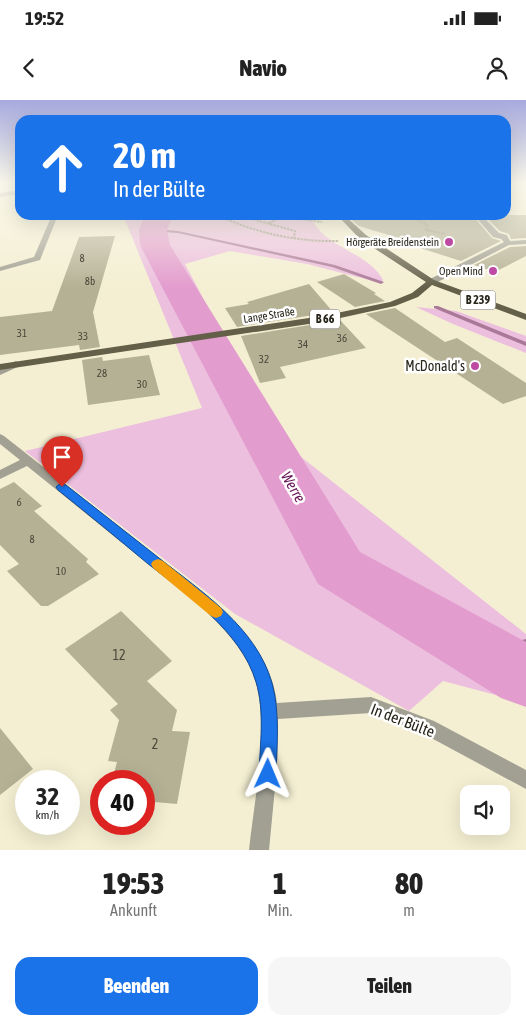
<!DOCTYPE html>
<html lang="de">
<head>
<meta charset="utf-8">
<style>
  :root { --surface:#fff; --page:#f6f6f6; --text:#222; --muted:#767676; --accent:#1a73e8 }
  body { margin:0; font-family:"Asap Condensed",sans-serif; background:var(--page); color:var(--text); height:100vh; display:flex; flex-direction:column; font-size:19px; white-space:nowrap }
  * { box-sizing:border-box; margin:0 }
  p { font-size:16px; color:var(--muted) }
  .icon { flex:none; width:28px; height:28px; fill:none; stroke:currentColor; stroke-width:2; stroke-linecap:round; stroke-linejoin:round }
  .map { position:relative; height:750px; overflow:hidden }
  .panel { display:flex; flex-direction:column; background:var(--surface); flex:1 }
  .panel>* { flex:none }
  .hud { position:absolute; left:15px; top:15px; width:496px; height:105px; border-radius:15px; box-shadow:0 5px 20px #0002; background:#1a73e8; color:#fff; overflow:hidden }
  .controls { position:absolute; left:460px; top:685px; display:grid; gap:10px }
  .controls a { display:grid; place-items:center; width:50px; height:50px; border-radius:10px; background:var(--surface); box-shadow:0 5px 20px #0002; font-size:25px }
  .speed { position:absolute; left:15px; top:670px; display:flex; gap:10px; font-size:25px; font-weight:700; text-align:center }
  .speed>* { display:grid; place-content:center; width:65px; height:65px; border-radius:50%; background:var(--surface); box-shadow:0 5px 20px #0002; line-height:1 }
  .speed small { font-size:12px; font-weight:400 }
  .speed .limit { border:8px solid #d22; background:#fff; color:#111 }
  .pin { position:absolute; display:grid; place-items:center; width:42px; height:42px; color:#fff; margin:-51px -21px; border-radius:50% 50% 50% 0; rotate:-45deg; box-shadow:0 0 5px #0007 }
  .pin .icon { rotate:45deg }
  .me { position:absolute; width:55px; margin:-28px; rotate:1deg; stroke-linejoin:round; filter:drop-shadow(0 0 4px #0008) }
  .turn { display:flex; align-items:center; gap:18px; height:105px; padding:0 15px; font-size:22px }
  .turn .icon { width:65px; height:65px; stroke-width:2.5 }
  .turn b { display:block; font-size:35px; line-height:42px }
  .eta { display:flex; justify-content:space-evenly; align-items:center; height:85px; text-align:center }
  .eta b { font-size:30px; font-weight:800; line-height:35px }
  .button { display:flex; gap:10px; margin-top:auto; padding:10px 15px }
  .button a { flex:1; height:58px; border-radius:15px; background:var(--accent); color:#fff; font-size:20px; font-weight:800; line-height:58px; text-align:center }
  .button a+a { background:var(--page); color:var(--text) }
  .status { display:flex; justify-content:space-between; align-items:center; height:35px; padding:0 25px; background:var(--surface); direction:ltr }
  .status svg { height:14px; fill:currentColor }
  header { display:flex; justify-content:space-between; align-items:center; height:65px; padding:0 15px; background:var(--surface); font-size:22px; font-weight:800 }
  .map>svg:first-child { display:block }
  .green { fill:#ecbfde }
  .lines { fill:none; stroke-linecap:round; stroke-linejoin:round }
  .stream { fill:#ab7998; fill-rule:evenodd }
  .river { fill:#e39cce; fill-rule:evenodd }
  .building { fill:#b5b195 }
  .path { stroke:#a09c87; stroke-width:2; stroke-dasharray:2.5 1; stroke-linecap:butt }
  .minor { fill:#a1a093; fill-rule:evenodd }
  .major { fill:#635f49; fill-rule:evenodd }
  .route { fill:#1a73e8; stroke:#114b97 }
  .slow { fill:#f59e0b }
  .poi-dot { fill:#be4aa3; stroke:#fff; stroke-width:2 }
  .labels { text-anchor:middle; stroke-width:5; stroke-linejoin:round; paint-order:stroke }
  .far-poi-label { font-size:11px; fill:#28261b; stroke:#fff; text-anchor:end }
  .number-label { font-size:11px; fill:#4b493a }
  .far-street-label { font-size:11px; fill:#28261b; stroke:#fff }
  .shield { fill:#fff; stroke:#68675f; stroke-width:1 }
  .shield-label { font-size:12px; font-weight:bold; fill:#28261b }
  .poi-label { font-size:14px; fill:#28261b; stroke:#fff; text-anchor:end }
  .near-number-label { font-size:14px; fill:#4b493a }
  .water-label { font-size:15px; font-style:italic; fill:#671556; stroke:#fff }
  .near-street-label { font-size:16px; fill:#28261b; stroke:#fff }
</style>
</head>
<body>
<div class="status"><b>19:52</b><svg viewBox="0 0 49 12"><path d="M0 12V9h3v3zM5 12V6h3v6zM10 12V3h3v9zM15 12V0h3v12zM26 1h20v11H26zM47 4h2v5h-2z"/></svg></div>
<header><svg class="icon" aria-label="back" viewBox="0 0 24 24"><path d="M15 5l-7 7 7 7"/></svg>Navio<svg class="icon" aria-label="person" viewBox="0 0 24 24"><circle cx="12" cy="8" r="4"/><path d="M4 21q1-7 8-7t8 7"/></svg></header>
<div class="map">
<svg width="526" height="750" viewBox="0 0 526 750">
  <rect width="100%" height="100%" fill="#f4efd2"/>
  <!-- green -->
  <g class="green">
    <path d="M123 115H310C322 148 368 151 383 180L381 183 307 164 230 151 185 164 277 338 526 534V603L443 581 409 611 235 514 25 351 202 308Z"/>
    <path d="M416 207 456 211 526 236V253L453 224Z"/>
  </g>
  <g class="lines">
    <!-- stream -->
    <g class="stream">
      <path d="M153 129 178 131 335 165 384 182 381 184 332 167 178 133 151 131V130Z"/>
      <path d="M434 206H438L526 242V246L434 208Z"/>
      <path d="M526 539V549L487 559 483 557 481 554 483 551 487 549Z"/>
    </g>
    <!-- river -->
    <path class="river" d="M145 115H173L167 130 170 145 360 452 526 542V607L501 598 318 484 140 145 139 130Z"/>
  </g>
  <!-- building -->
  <g class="building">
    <path d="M426 115H472L492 138 501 141 461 161 398 141 402 139 359 126 352 120 353 118H427Z"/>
    <path d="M484 115H526V138L511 139 509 134 500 131Z"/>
    <path d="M115 136 93 212 100 247 80 250 79 245 0 255V217L52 211 79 137Z"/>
    <path d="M526 146V156L495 172 474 165 510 147Z"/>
    <path d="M344 174 376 193 374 194 385 201 355 207 317 182Z"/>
    <path d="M309 184 333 212 237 227 225 208 249 204 247 202Z"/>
    <path d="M395 208 445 242 457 238 526 283V296L503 304 366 214Z"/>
    <path d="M340 220 366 248 280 267 286 278 260 283 241 236Z"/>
    <path d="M149 255 160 295 88 305 82 260 102 257 103 261Z"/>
    <path d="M14 382 42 406 34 411 88 459 86 462 99 474 48 506H41L7 471 19 464 0 445V389Z"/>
    <path d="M121 511 172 561 147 581 177 610 172 631 190 632 177 704 144 701V681H112L117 662 108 661 119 620 110 610 118 604 65 549Z"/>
    <path d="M0 628 33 669 0 695Z"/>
  </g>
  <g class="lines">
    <!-- path -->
    <g class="path">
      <path d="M217 115C256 133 296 142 339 141"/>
      <path d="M272 115 322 122"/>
      <path d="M408 115 427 125 426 130 445 134"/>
      <path d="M251 118 258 115 264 118"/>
      <path d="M226 119 241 116 295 131 294 138"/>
      <path d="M269 123 282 117"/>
    </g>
    <!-- minor -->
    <g class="minor">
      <path d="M20 90V94L0 97V93Z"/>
      <path d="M52 115H58L40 160 0 171V167L34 157Z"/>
      <path d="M474 115H481L499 133 507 135 510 141 526 140V144L509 145 434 184H428V180L504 142 501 139 493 137Z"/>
      <path d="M16 261 21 264 20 266 0 275V268Z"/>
      <path d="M0 334 4 336 210 498C242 527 272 559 277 603L371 597 434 621 526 670V689L422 633 371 613 278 619 277 667 269 750H249C254 702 268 635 257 587 244 530 173 485 131 450 96 422 62 394 27 366L0 379V370L20 360 0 344Z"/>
    </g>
    <!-- major -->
    <path class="major" d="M337 115H344L366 135 434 180 526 214V220L432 185 418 197 395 206 322 222 0 270V264L322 216 390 202 412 193 426 182 360 139Z"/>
  </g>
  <!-- sky -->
  <linearGradient id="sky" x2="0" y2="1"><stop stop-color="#a6aade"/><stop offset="0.44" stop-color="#faf8eb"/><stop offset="1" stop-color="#faf8eb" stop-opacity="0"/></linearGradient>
  <rect width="526" height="188" fill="url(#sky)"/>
  <!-- route -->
  <path class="route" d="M62 384 66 385C97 409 128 434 159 458 202 492 256 527 272 583 280 612 277 644 276 674L274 680 268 682 261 680 259 674C260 644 265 611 256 582 241 531 187 495 147 463 117 438 88 414 58 390L56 387 58 385Z"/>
  <!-- slow -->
  <path class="slow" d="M158 459 163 461 221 508 223 512 221 516 216 518 211 516 153 468 151 464 153 461Z"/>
  <!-- markers -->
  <g class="poi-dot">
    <circle cx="449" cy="142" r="5"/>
    <circle cx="493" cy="171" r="5"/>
    <circle cx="475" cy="266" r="5"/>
  </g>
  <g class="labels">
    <!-- far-poi labels -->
    <g class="far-poi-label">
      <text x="439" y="146">Hörgeräte Breidenstein</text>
      <text x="483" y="175">Open Mind</text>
    </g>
    <!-- number labels -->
    <g class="number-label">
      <text x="82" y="162">8</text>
      <text x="90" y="185">8b</text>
      <text x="22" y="237">31</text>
      <text x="83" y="240">33</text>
      <text x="342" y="242">36</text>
      <text x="303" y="248">34</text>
      <text x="264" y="263">32</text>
      <text x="102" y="277">28</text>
      <text x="142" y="288">30</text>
      <text x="19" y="406">6</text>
      <text x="32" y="443">8</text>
      <text x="61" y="475">10</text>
    </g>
    <!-- far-street labels -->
    <g class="far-street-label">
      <text transform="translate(269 215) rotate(-9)" y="4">Lange Straße</text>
    </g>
    <!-- shield labels -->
    <g class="shield">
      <rect x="460.5" y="190.5" width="35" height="19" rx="4"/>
      <rect x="310" y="209.5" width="30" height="19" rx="4"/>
    </g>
    <g class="shield-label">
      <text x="478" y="204">B 239</text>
      <text x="325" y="223">B 66</text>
    </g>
    <!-- poi labels -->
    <g class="poi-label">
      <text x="465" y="271">McDonald's</text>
    </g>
    <!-- near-number labels -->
    <g class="near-number-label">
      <text x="119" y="560">12</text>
      <text x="155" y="649">2</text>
    </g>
    <!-- water labels -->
    <g class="water-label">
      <text transform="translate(293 387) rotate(60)" y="5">Werre</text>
    </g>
    <!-- near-street labels -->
    <g class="near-street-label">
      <text transform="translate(403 620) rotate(21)" y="6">In der Bülte</text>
    </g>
  </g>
</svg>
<div class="controls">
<a><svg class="icon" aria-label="sound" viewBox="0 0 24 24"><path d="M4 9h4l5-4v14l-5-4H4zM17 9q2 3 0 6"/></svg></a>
</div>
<div class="speed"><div>32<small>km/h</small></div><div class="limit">40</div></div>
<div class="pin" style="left:62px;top:387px;background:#d93025"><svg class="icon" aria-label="arrive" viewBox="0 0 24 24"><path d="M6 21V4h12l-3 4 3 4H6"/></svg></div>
<svg class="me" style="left:268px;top:674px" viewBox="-20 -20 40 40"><path d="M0-17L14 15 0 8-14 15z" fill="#1a73e8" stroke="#fff" stroke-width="4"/></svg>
<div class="hud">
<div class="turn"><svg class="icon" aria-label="ahead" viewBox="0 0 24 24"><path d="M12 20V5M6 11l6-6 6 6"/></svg><div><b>20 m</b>In der Bülte</div></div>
</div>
</div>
<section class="panel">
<div class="eta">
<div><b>19:53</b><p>Ankunft</p></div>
<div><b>1</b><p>Min.</p></div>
<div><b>80</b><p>m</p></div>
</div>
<div class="button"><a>Beenden</a><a>Teilen</a></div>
</section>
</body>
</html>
